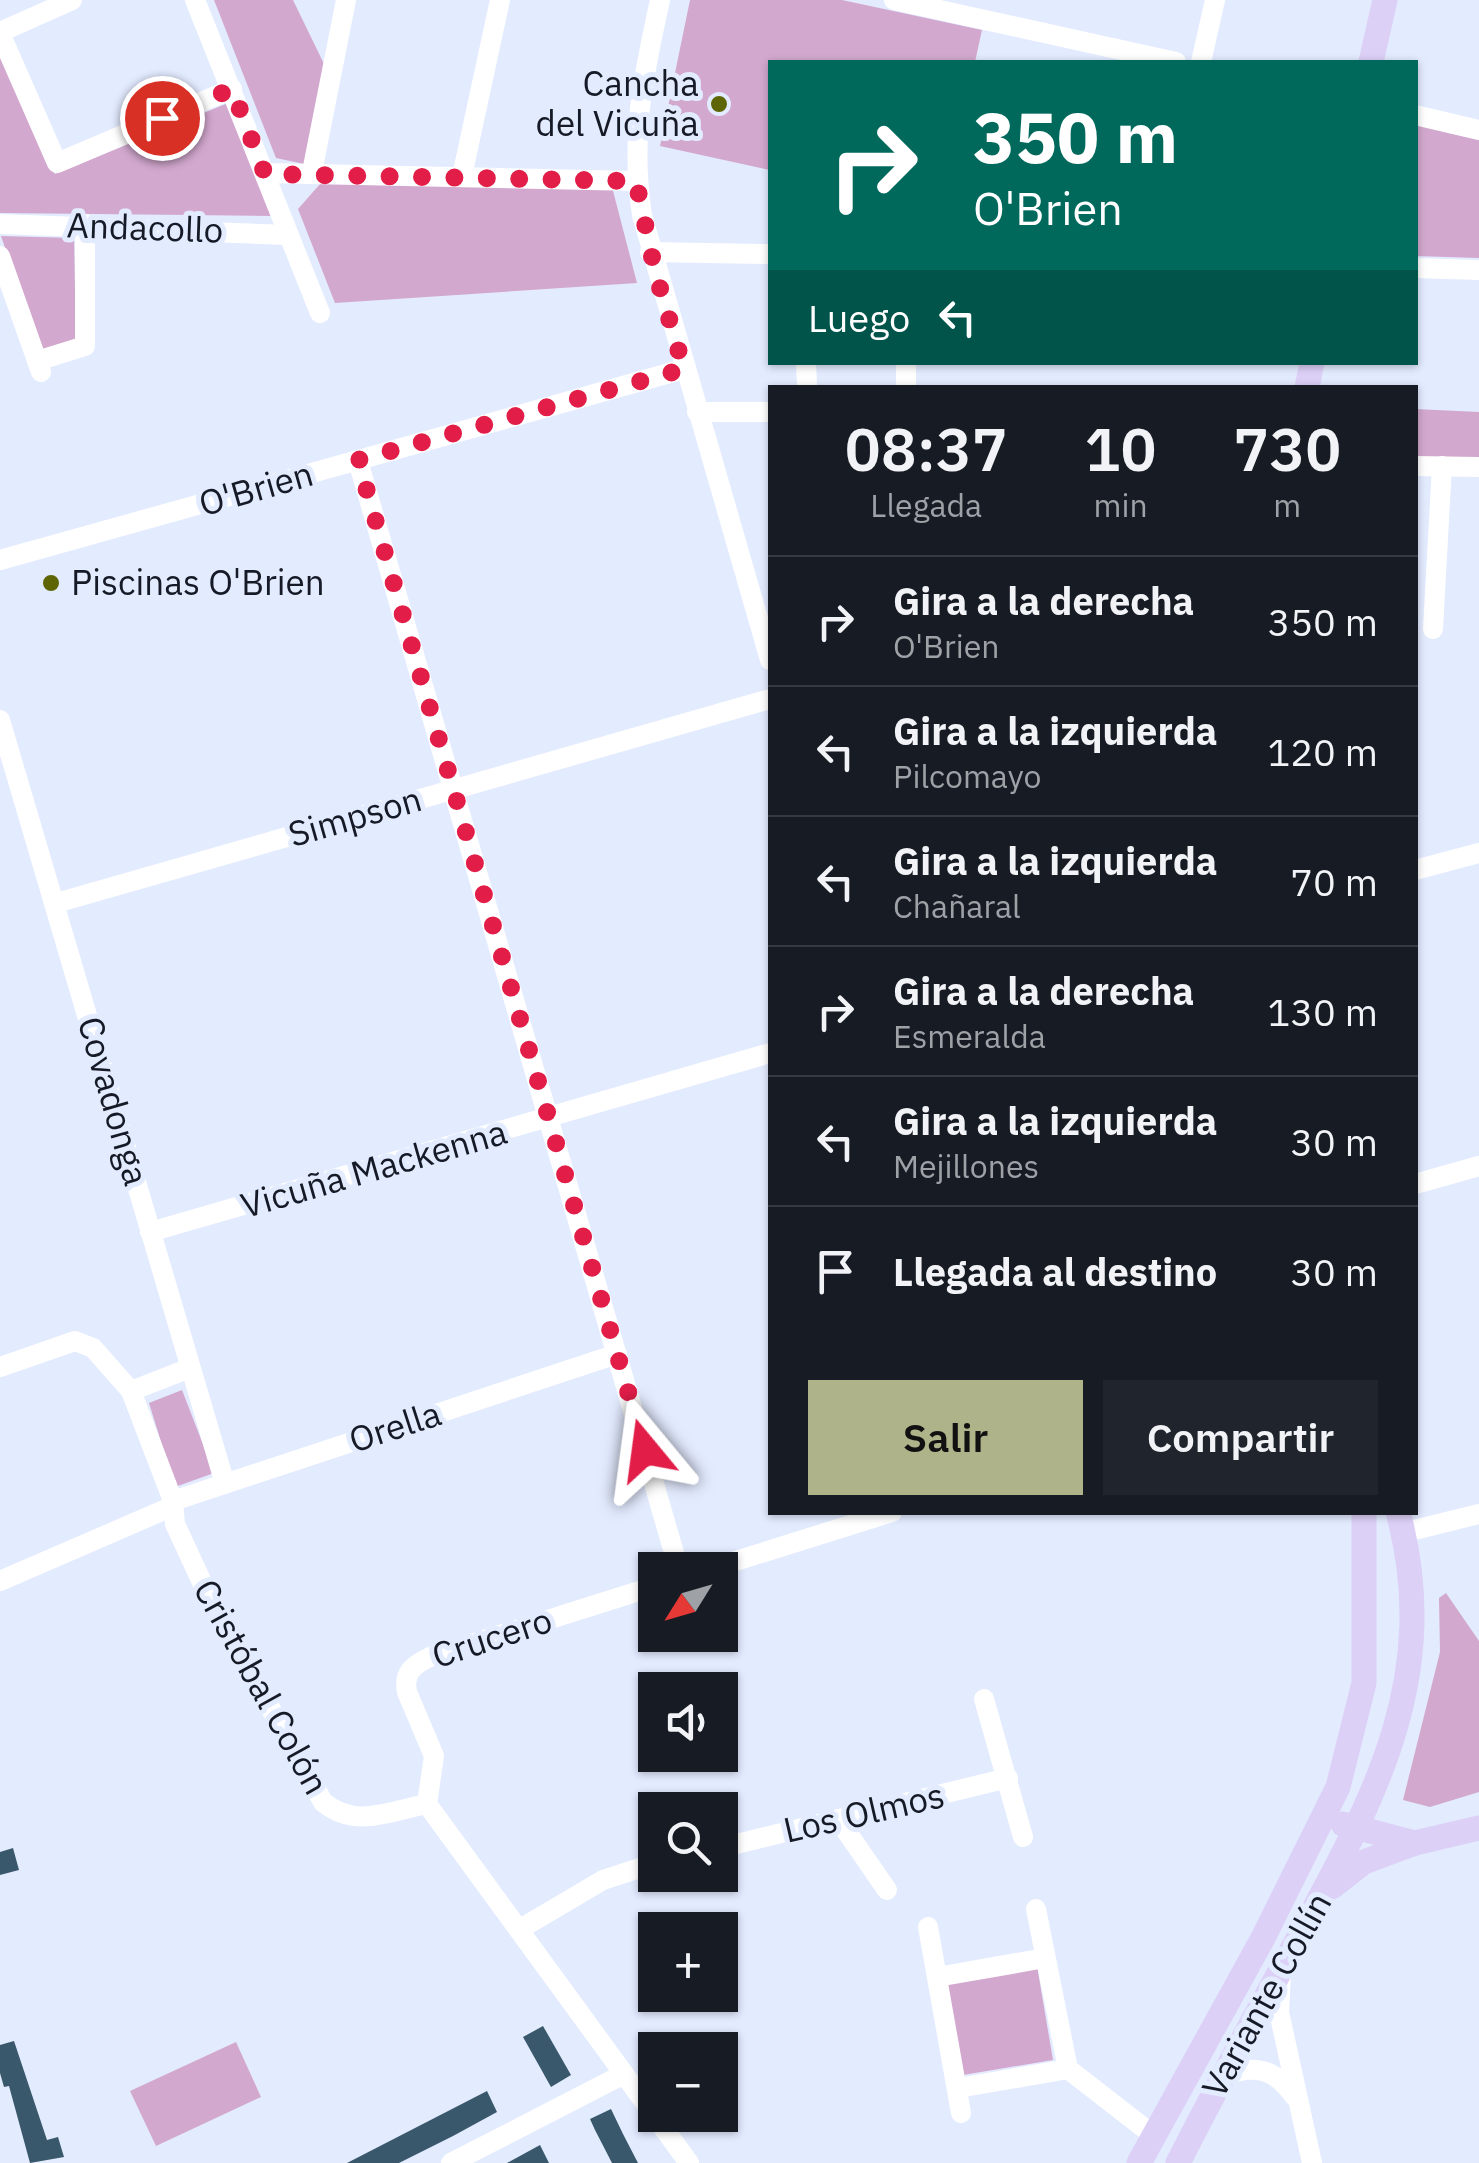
<!DOCTYPE html>
<html lang="es">
<head>
<meta charset="utf-8">
<style>
  :root { --surface:#171b24; --page:#20242c; --text:#f1f3f6; --muted:#9ea1a6; --line:#363941; --accent:#aeb389 }
  body { margin:0; font-family:"IBM Plex Sans",sans-serif; background:var(--page); color:var(--text); height:100vh; display:flex; flex-direction:column; font-size:38px; white-space:nowrap }
  * { box-sizing:border-box; margin:0 }
  p { font-size:32px; color:var(--muted) }
  .icon { flex:none; width:55px; height:55px; fill:none; stroke:currentColor; stroke-width:2; stroke-linecap:round; stroke-linejoin:round }
  .map { position:relative; flex:1; overflow:hidden }
  .sheet { position:absolute; left:768px; top:385px; width:650px; height:1130px; display:flex; flex-direction:column; background:var(--surface); border-radius:0px; box-shadow:0 2px 8px #0004 }
  .sheet>* { flex:none }
  .top-card { position:absolute; left:768px; top:60px; width:650px; height:305px; border-radius:0px; box-shadow:0 2px 8px #0004; background:#00695c; color:#fff; overflow:hidden }
  .needle { width:65px; rotate:233deg }
  .tools { position:absolute; left:638px; top:1552px; display:grid; gap:20px }
  .tools a { display:grid; place-items:center; width:100px; height:100px; border-radius:0px; background:var(--surface); box-shadow:0 2px 8px #0004; font-size:50px }
  .pin { position:absolute; display:grid; place-items:center; width:85px; height:85px; color:#fff; margin:-42px; border:5px solid #fff; border-radius:50%; box-shadow:0 2px 10px #0007 }
  .me { position:absolute; width:110px; margin:-55px; rotate:344deg; stroke-linejoin:round; filter:drop-shadow(0 0 8px #0008) }
  .turn { display:flex; align-items:center; gap:35px; height:210px; padding:0 40px; font-size:45px }
  .turn .icon { width:130px; height:130px; stroke-width:2.5 }
  .turn b { display:block; font-size:70px; line-height:85px }
  .then { display:flex; align-items:center; height:95px; padding:0 40px; background:#0003; gap:20px; font-size:38px }
  .eta { display:flex; justify-content:space-evenly; align-items:center; height:170px; text-align:center }
  .eta b { font-size:60px; font-weight:600; line-height:70px }
  .button { display:flex; gap:20px; margin-top:auto; padding:20px 40px }
  .button a { flex:1; height:115px; border-radius:0px; background:var(--accent); color:#111; font-size:40px; font-weight:600; line-height:115px; text-align:center }
  .button a+a { background:var(--page); color:var(--text) }
  ul { padding:0; list-style:none }
  li { display:flex; align-items:center; gap:30px; height:130px; padding:0 40px; border-top:2px solid var(--line) }
  li div { flex:1 }
  li b { display:block; font-size:38px }
  li em { font-style:normal }
  .map>svg:first-child { display:block }
  .green { fill:#d3a8cf }
  .building { fill:#3a586b }
  .lines { fill:none; stroke-linecap:round; stroke-linejoin:round }
  .minor { stroke:#fff; stroke-width:20 }
  .major { stroke:#dcd0f7; stroke-width:25 }
  .route { stroke:#e11d48; stroke-width:18; stroke-dasharray:0 32.4 }
  .poi-dot { fill:#5d6504; stroke:#e3ebff; stroke-width:4 }
  .labels { text-anchor:middle; stroke-width:10; stroke-linejoin:round; paint-order:stroke }
  .poi-label { font-size:35px; fill:#161a26; stroke:#e3ebff; text-anchor:end }
  .street-label { font-size:35px; fill:#161a26; stroke:#e3ebff }
</style>
</head>
<body>
<div class="map">
<svg width="1479" height="2163" viewBox="0 0 1479 2163">
  <rect width="100%" height="100%" fill="#e3ebff"/>
  <!-- green -->
  <g class="green">
    <path d="M214 0H293L324 64 304 164 276 158Z"/>
    <path d="M690 0H842L982 30 975 62H770V170L660 146Z"/>
    <path d="M0 51 55 174 228 103 272 216 0 213Z"/>
    <path d="M1415 123 1479 134V258L1415 256Z"/>
    <path d="M320 184 612 187 637 283 335 303 298 209Z"/>
    <path d="M1 236 74 238 76 339 40 350Z"/>
    <path d="M1415 409 1479 412V461L1415 459Z"/>
    <path d="M182 1390 214 1473 175 1487 149 1403Z"/>
    <path d="M1446 1593 1479 1641V1792L1430 1807 1403 1800 1440 1652 1439 1598Z"/>
    <path d="M1037 1966 1053 2060 963 2075 947 1981Z"/>
    <path d="M236 2042 261 2097 156 2146 130 2091Z"/>
  </g>
  <!-- building -->
  <g class="building">
    <path d="M13 1848 19 1870 0 1875V1852Z"/>
    <path d="M543 2026 571 2075 551 2087 523 2037Z"/>
    <path d="M14 2041 47 2140 58 2137 64 2157 30 2163 9 2086 4 2087 0 2073V2045Z"/>
    <path d="M487 2091 497 2112 453 2136 399 2163H347Z"/>
    <path d="M611 2109 623 2134 638 2163H612L595 2130 590 2119Z"/>
    <path d="M540 2145 549 2163H507Z"/>
  </g>
  <g class="lines">
    <!-- minor -->
    <g class="minor">
      <path d="M195 0 320 313"/>
      <path d="M660 0C643 78 630 135 642 215L770 660"/>
      <path d="M894 0 1176 62"/>
      <path d="M0 32 72 0"/>
      <path d="M0 33 57 163 232 89"/>
      <path d="M1201 62 1215 0"/>
      <path d="M1415 115 1479 130"/>
      <path d="M312 172 346 0"/>
      <path d="M265 173 637 181"/>
      <path d="M462 176 500 0"/>
      <path d="M0 224 289 235"/>
      <path d="M650 252 770 254"/>
      <path d="M0 256 41 372"/>
      <path d="M1415 268 1479 270"/>
      <path d="M37 361 85 346V224"/>
      <path d="M806 362 807 388"/>
      <path d="M906 362V388"/>
      <path d="M697 412H770"/>
      <path d="M358 461 679 1570"/>
      <path d="M1415 466 1479 467"/>
      <path d="M0 560 684 369"/>
      <path d="M1433 629 1442 466"/>
      <path d="M0 720 225 1484"/>
      <path d="M1415 870 1479 853"/>
      <path d="M56 903 770 699"/>
      <path d="M1415 1184 1479 1166"/>
      <path d="M150 1232 770 1053"/>
      <path d="M0 1367 75 1341 93 1348 131 1391 173 1501 175 1524 212 1604 323 1802C355 1829 390 1811 427 1804"/>
      <path d="M131 1391 190 1368"/>
      <path d="M173 1501 617 1354"/>
      <path d="M1402 1533 1479 1514"/>
      <path d="M707 1570 892 1512"/>
      <path d="M0 1581 171 1507"/>
      <path d="M984 1699 1023 1837"/>
      <path d="M427 1804 689 2163"/>
      <path d="M427 1804 434 1756 407 1692C403 1673 413 1665 430 1657L655 1586"/>
      <path d="M838 1819 887 1890"/>
      <path d="M720 1848 1008 1778"/>
      <path d="M1036 1909 1068 2069"/>
      <path d="M928 1927 961 2113"/>
      <path d="M520 1929 603 1880 655 1863"/>
      <path d="M1281 1974 1279 2012 1312 2163"/>
      <path d="M937 1977 1045 1958"/>
      <path d="M1223 2076C1254 2064 1275 2068 1295 2097"/>
      <path d="M958 2088 1068 2069 1153 2135"/>
      <path d="M451 2163 624 2074"/>
    </g>
    <!-- major -->
    <g class="major">
      <path d="M1371 62 1385 0"/>
      <path d="M1307 388 1312 362"/>
      <path d="M1343 1824 1415 1843 1479 1828"/>
      <path d="M1332 1887 1364 1862 1415 1843"/>
      <path d="M1139 2163 1263 1938 1338 1787 1364 1683V1512"/>
      <path d="M1178 2163C1217 2086 1258 2011 1300 1935 1375 1797 1442 1676 1398 1512"/>
    </g>
  </g>
  <g class="lines">
    <!-- route -->
    <path class="route" d="M162 118 232 89 265 174 636 181 655 271 684 369 358 460 645 1450"/>
  </g>
  <!-- markers -->
  <g class="poi-dot">
    <circle cx="719" cy="104" r="10"/>
    <circle cx="51" cy="583" r="10"/>
  </g>
  <g class="labels">
    <!-- poi labels -->
    <g class="poi-label">
      <text x="699" y="96">Cancha<tspan x="699" dy="40">del Vicuña</tspan></text>
      <text x="71" y="595" text-anchor="start">Piscinas O'Brien</text>
    </g>
    <!-- street labels -->
    <g class="street-label">
      <text transform="translate(145 228) rotate(2)" y="12">Andacollo</text>
      <text transform="translate(256 489) rotate(-16)" y="12">O'Brien</text>
      <text transform="translate(355 817) rotate(-16)" y="12">Simpson</text>
      <text transform="translate(113 1101) rotate(74)" y="12">Covadonga</text>
      <text transform="translate(374 1169) rotate(-16)" y="12">Vicuña Mackenna</text>
      <text transform="translate(395 1427) rotate(-18)" y="12">Orella</text>
      <text transform="translate(492 1638) rotate(-18)" y="12">Crucero</text>
      <text transform="translate(261 1687) rotate(61)" y="12">Cristóbal Colón</text>
      <text transform="translate(864 1813) rotate(-13)" y="12">Los Olmos</text>
      <text transform="translate(1267 1995) rotate(-61)" y="12">Variante Collín</text>
    </g>
  </g>
</svg>
<div class="tools">
<a><svg class="needle" viewBox="-14 -14 28 28"><path d="M0-13l5 13h-10z" fill="#e53935"/><path d="M0 13l5-13h-10z" fill="#9ea1a6"/></svg></a>
<a><svg class="icon" aria-label="sound" viewBox="0 0 24 24"><path d="M4 9h4l5-4v14l-5-4H4zM17 9q2 3 0 6"/></svg></a>
<a><svg class="icon" aria-label="search" viewBox="0 0 24 24"><circle cx="10" cy="10" r="6"/><path d="M15 15l6 6"/></svg></a>
<a>+</a>
<a>−</a>
</div>
<div class="pin" style="left:162px;top:118px;background:#d93025"><svg class="icon" aria-label="arrive" viewBox="0 0 24 24"><path d="M6 21V4h12l-3 4 3 4H6"/></svg></div>
<svg class="me" style="left:645px;top:1450px" viewBox="-20 -20 40 40"><path d="M0-17L14 15 0 8-14 15z" fill="#e11d48" stroke="#fff" stroke-width="4"/></svg>
<div class="top-card">
<div class="turn"><svg class="icon" aria-label="right" viewBox="0 0 24 24"><path d="M7 20v-9h11M14 6l5 5-5 5"/></svg><div><b>350 m</b>O'Brien</div></div>
<div class="then">Luego<svg class="icon" aria-label="left" viewBox="0 0 24 24"><path d="M17 20v-9H6M10 6l-5 5 5 5"/></svg></div>
</div>
<section class="sheet">
<div class="eta">
<div><b>08:37</b><p>Llegada</p></div>
<div><b>10</b><p>min</p></div>
<div><b>730</b><p>m</p></div>
</div>
<ul>
<li><svg class="icon" aria-label="right" viewBox="0 0 24 24"><path d="M7 20v-9h11M14 6l5 5-5 5"/></svg><div><b>Gira a la derecha</b><p>O'Brien</p></div><em>350 m</em></li>
<li><svg class="icon" aria-label="left" viewBox="0 0 24 24"><path d="M17 20v-9H6M10 6l-5 5 5 5"/></svg><div><b>Gira a la izquierda</b><p>Pilcomayo</p></div><em>120 m</em></li>
<li><svg class="icon" aria-label="left" viewBox="0 0 24 24"><path d="M17 20v-9H6M10 6l-5 5 5 5"/></svg><div><b>Gira a la izquierda</b><p>Chañaral</p></div><em>70 m</em></li>
<li><svg class="icon" aria-label="right" viewBox="0 0 24 24"><path d="M7 20v-9h11M14 6l5 5-5 5"/></svg><div><b>Gira a la derecha</b><p>Esmeralda</p></div><em>130 m</em></li>
<li><svg class="icon" aria-label="left" viewBox="0 0 24 24"><path d="M17 20v-9H6M10 6l-5 5 5 5"/></svg><div><b>Gira a la izquierda</b><p>Mejillones</p></div><em>30 m</em></li>
<li><svg class="icon" aria-label="arrive" viewBox="0 0 24 24"><path d="M6 21V4h12l-3 4 3 4H6"/></svg><div><b>Llegada al destino</b></div><em>30 m</em></li>
</ul>
<div class="button"><a>Salir</a><a>Compartir</a></div>
</section>
</div>
</body>
</html>
